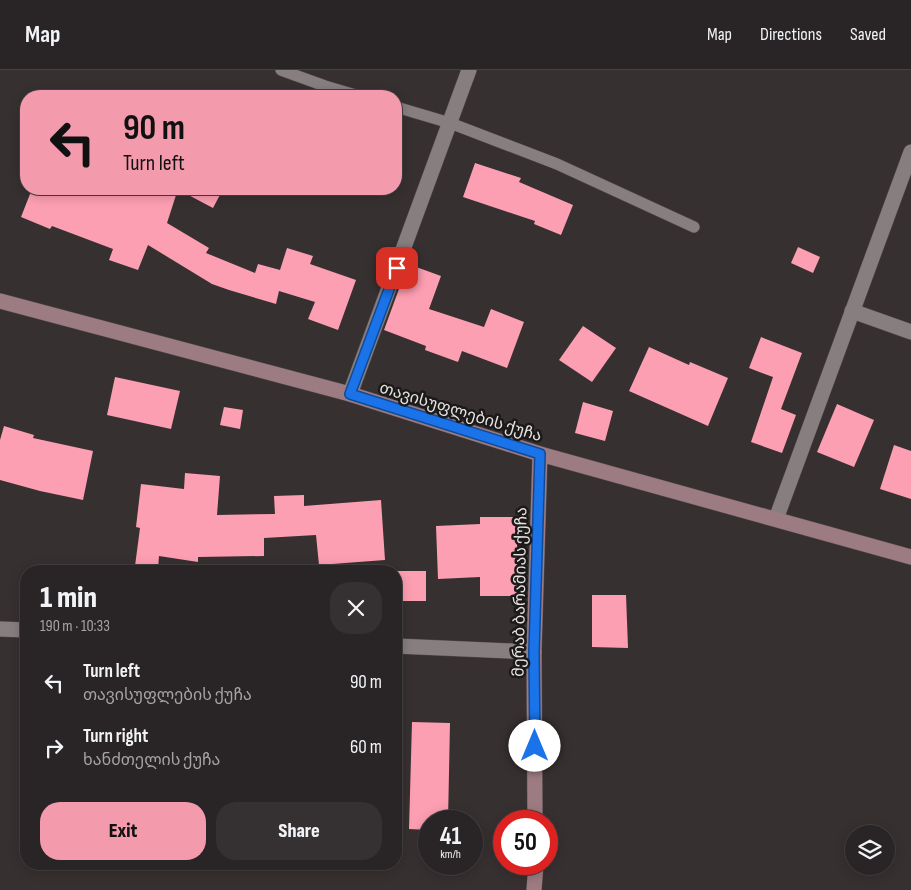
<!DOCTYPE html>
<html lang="en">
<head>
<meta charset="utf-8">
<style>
  :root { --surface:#292425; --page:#353032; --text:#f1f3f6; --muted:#a5a4a7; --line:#454142; --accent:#f39aac }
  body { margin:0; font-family:"Sofia Sans Condensed","Noto Sans Georgian",sans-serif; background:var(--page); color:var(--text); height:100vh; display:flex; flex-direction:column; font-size:19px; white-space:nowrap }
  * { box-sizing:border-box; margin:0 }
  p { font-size:16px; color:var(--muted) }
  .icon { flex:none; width:28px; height:28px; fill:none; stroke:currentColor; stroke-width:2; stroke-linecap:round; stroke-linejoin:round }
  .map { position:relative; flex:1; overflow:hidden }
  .panel { position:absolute; left:20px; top:495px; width:382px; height:305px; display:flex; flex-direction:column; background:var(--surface); border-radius:20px; box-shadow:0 2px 12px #0003,0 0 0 1px var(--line) }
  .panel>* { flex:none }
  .top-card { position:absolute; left:20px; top:20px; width:382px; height:105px; border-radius:20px; box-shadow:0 2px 12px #0003,0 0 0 1px var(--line); background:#f39aac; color:#111; overflow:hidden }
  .controls { position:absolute; left:845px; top:755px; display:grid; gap:10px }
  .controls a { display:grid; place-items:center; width:50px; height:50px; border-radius:50%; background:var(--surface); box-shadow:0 2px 12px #0003,0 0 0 1px var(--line); font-size:25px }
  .speed { position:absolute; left:418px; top:740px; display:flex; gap:10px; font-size:25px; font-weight:700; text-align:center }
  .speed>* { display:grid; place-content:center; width:65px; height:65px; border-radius:50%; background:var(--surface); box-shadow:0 2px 12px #0003,0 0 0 1px var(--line); line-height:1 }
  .speed small { font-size:12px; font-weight:400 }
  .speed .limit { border:8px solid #d22; background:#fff; color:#111 }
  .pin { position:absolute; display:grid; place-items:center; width:42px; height:42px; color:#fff; margin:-21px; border-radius:10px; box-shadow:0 2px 8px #0006 }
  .me { position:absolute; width:55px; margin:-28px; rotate:0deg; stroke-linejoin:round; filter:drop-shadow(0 0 4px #0008) }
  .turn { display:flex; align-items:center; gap:18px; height:105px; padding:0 20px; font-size:22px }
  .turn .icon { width:65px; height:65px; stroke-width:2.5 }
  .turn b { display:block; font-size:35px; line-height:42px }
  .round { display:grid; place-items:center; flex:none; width:52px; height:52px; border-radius:20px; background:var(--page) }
  .overview { display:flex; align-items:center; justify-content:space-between; height:85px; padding:0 20px }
  h1 { font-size:30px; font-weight:800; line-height:38px }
  .primary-button { display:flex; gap:10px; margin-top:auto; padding:10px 20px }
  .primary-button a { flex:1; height:58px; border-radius:20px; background:var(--accent); color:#111; font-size:20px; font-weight:800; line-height:58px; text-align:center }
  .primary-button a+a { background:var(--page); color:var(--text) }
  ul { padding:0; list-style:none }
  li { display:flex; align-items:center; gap:15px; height:65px; padding:0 20px }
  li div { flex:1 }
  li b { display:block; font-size:19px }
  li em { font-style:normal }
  header { display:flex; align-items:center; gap:30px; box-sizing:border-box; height:70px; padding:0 25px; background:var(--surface); border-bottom:1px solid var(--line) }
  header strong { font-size:24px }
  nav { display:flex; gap:28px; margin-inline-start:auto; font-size:18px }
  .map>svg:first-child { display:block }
  .building { fill:#fd9fb2 }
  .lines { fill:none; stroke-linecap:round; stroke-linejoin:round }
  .service-casing { stroke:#534c4d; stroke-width:12 }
  .minor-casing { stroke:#534c4d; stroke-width:16 }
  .secondary-casing { stroke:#534c4d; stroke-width:16 }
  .service { stroke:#877e80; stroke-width:11 }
  .minor { stroke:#877e80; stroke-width:15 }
  .secondary { stroke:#9d7b82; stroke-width:15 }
  .route-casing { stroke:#114b97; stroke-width:12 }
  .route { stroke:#1a73e8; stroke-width:9 }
  .labels { text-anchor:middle; stroke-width:5; stroke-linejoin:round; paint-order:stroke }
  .street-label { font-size:16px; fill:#e6e1e2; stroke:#1c1919 }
</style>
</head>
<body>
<header>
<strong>Map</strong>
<nav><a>Map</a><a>Directions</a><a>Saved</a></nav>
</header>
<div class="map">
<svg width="911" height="820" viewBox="0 0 911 820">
  <rect width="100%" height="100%" fill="#373031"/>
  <!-- building -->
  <g class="building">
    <path d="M475 93 521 108 519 112 573 135 561 165 534 154 535 151 463 127Z"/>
    <path d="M32 119H169L177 122 167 153 209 178 206 183 255 203 258 194 280 200 287 178 313 186 310 194 356 210 338 260 308 249 315 232 279 221 276 234 229 220 212 214 148 175 138 200 109 190 113 179 52 156 50 159 21 147Z"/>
    <path d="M177 119H223L213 138Z"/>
    <path d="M798 177 820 187 813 203 791 193Z"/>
    <path d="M408 194 441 206 429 239 484 257 491 239 524 252 507 298 462 281 458 292 425 280 426 276 384 260Z"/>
    <path d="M583 256 616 278 592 312 559 290Z"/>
    <path d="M761 267 802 283 781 339 796 345 782 383 751 372 773 307 749 298Z"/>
    <path d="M649 277 689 295 690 292 728 308 708 356 629 321Z"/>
    <path d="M115 307 180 321 171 359 107 345Z"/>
    <path d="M583 332 613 341 605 371 575 363Z"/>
    <path d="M837 334 874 350 854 397 817 382Z"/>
    <path d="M224 337 243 340 240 359 220 355Z"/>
    <path d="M4 356 34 365 33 368 93 381 83 430 40 421 0 410V370Z"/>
    <path d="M894 375 911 381V429L880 419Z"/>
    <path d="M185 403 220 406 217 445 275 444 274 426 304 425V436L381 430 385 490 319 495 316 465 264 468V486L198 487V492L159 486 158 499 135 496 140 458 136 457 141 414 184 419Z"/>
    <path d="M480 447H517V526H480V507L438 509 436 456 480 454Z"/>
    <rect x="396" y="501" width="30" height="30"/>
    <path d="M592 525H626L628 578 592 577Z"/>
    <path d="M412 652 450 653 448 751H429V760L409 759Z"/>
  </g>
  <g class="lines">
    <!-- service casing -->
    <g class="service-casing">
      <g id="service">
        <path d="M281 0 325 16 359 26"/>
        <path d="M396 37 450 53 557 94 694 157"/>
      </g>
    </g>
    <!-- minor casing -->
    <g class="minor-casing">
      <g id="minor">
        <path d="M852 241 911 262"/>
        <path d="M350 324 469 0"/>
        <path d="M776 449 911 82"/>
        <path d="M0 559 26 560"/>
        <path d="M396 576 534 582"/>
      </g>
    </g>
    <!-- secondary casing -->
    <g class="secondary-casing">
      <g id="secondary">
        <path d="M0 231 350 324 540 384 911 487"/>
        <path d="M535 751 534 582 540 384"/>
        <path d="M534 820 536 794"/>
      </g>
    </g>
    <!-- service -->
    <use href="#service" class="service"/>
    <!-- minor -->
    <use href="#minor" class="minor"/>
    <!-- secondary -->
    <use href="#secondary" class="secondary"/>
  </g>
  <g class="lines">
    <!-- route casing -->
    <g class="route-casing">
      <path id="route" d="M397 198 350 324 540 384 534 582 535 676"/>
    </g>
    <!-- route -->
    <use href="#route" class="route"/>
  </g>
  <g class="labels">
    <!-- street labels -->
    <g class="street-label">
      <text transform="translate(461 341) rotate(17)" y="6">თავისუფლების ქუჩა</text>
      <text transform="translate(519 522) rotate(-89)" y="6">მერაბ ბარამიას ქუჩა</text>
    </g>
  </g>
</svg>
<div class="controls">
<a><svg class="icon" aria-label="layers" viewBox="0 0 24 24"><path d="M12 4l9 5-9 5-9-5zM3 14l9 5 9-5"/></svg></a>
</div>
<div class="speed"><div>41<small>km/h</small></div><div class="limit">50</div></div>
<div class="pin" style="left:397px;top:198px;background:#d93025"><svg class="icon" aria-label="arrive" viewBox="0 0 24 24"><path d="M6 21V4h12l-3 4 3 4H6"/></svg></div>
<svg class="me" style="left:535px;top:676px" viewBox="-20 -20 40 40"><circle r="19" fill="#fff"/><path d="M0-13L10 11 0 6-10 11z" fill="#1a73e8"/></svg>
<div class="top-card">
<div class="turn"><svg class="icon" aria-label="left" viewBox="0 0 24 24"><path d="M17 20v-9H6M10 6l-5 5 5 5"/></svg><div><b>90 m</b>Turn left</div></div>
</div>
<section class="panel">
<div class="overview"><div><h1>1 min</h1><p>190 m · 10:33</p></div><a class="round"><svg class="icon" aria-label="close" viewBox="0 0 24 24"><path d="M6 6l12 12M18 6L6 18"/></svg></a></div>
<ul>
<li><svg class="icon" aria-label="left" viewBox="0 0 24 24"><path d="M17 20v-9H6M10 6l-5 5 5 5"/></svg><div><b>Turn left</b><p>თავისუფლების ქუჩა</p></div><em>90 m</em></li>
<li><svg class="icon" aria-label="right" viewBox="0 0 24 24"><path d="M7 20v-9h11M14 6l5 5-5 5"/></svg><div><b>Turn right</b><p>ხანძთელის ქუჩა</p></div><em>60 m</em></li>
</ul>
<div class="primary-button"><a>Exit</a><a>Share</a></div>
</section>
</div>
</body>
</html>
